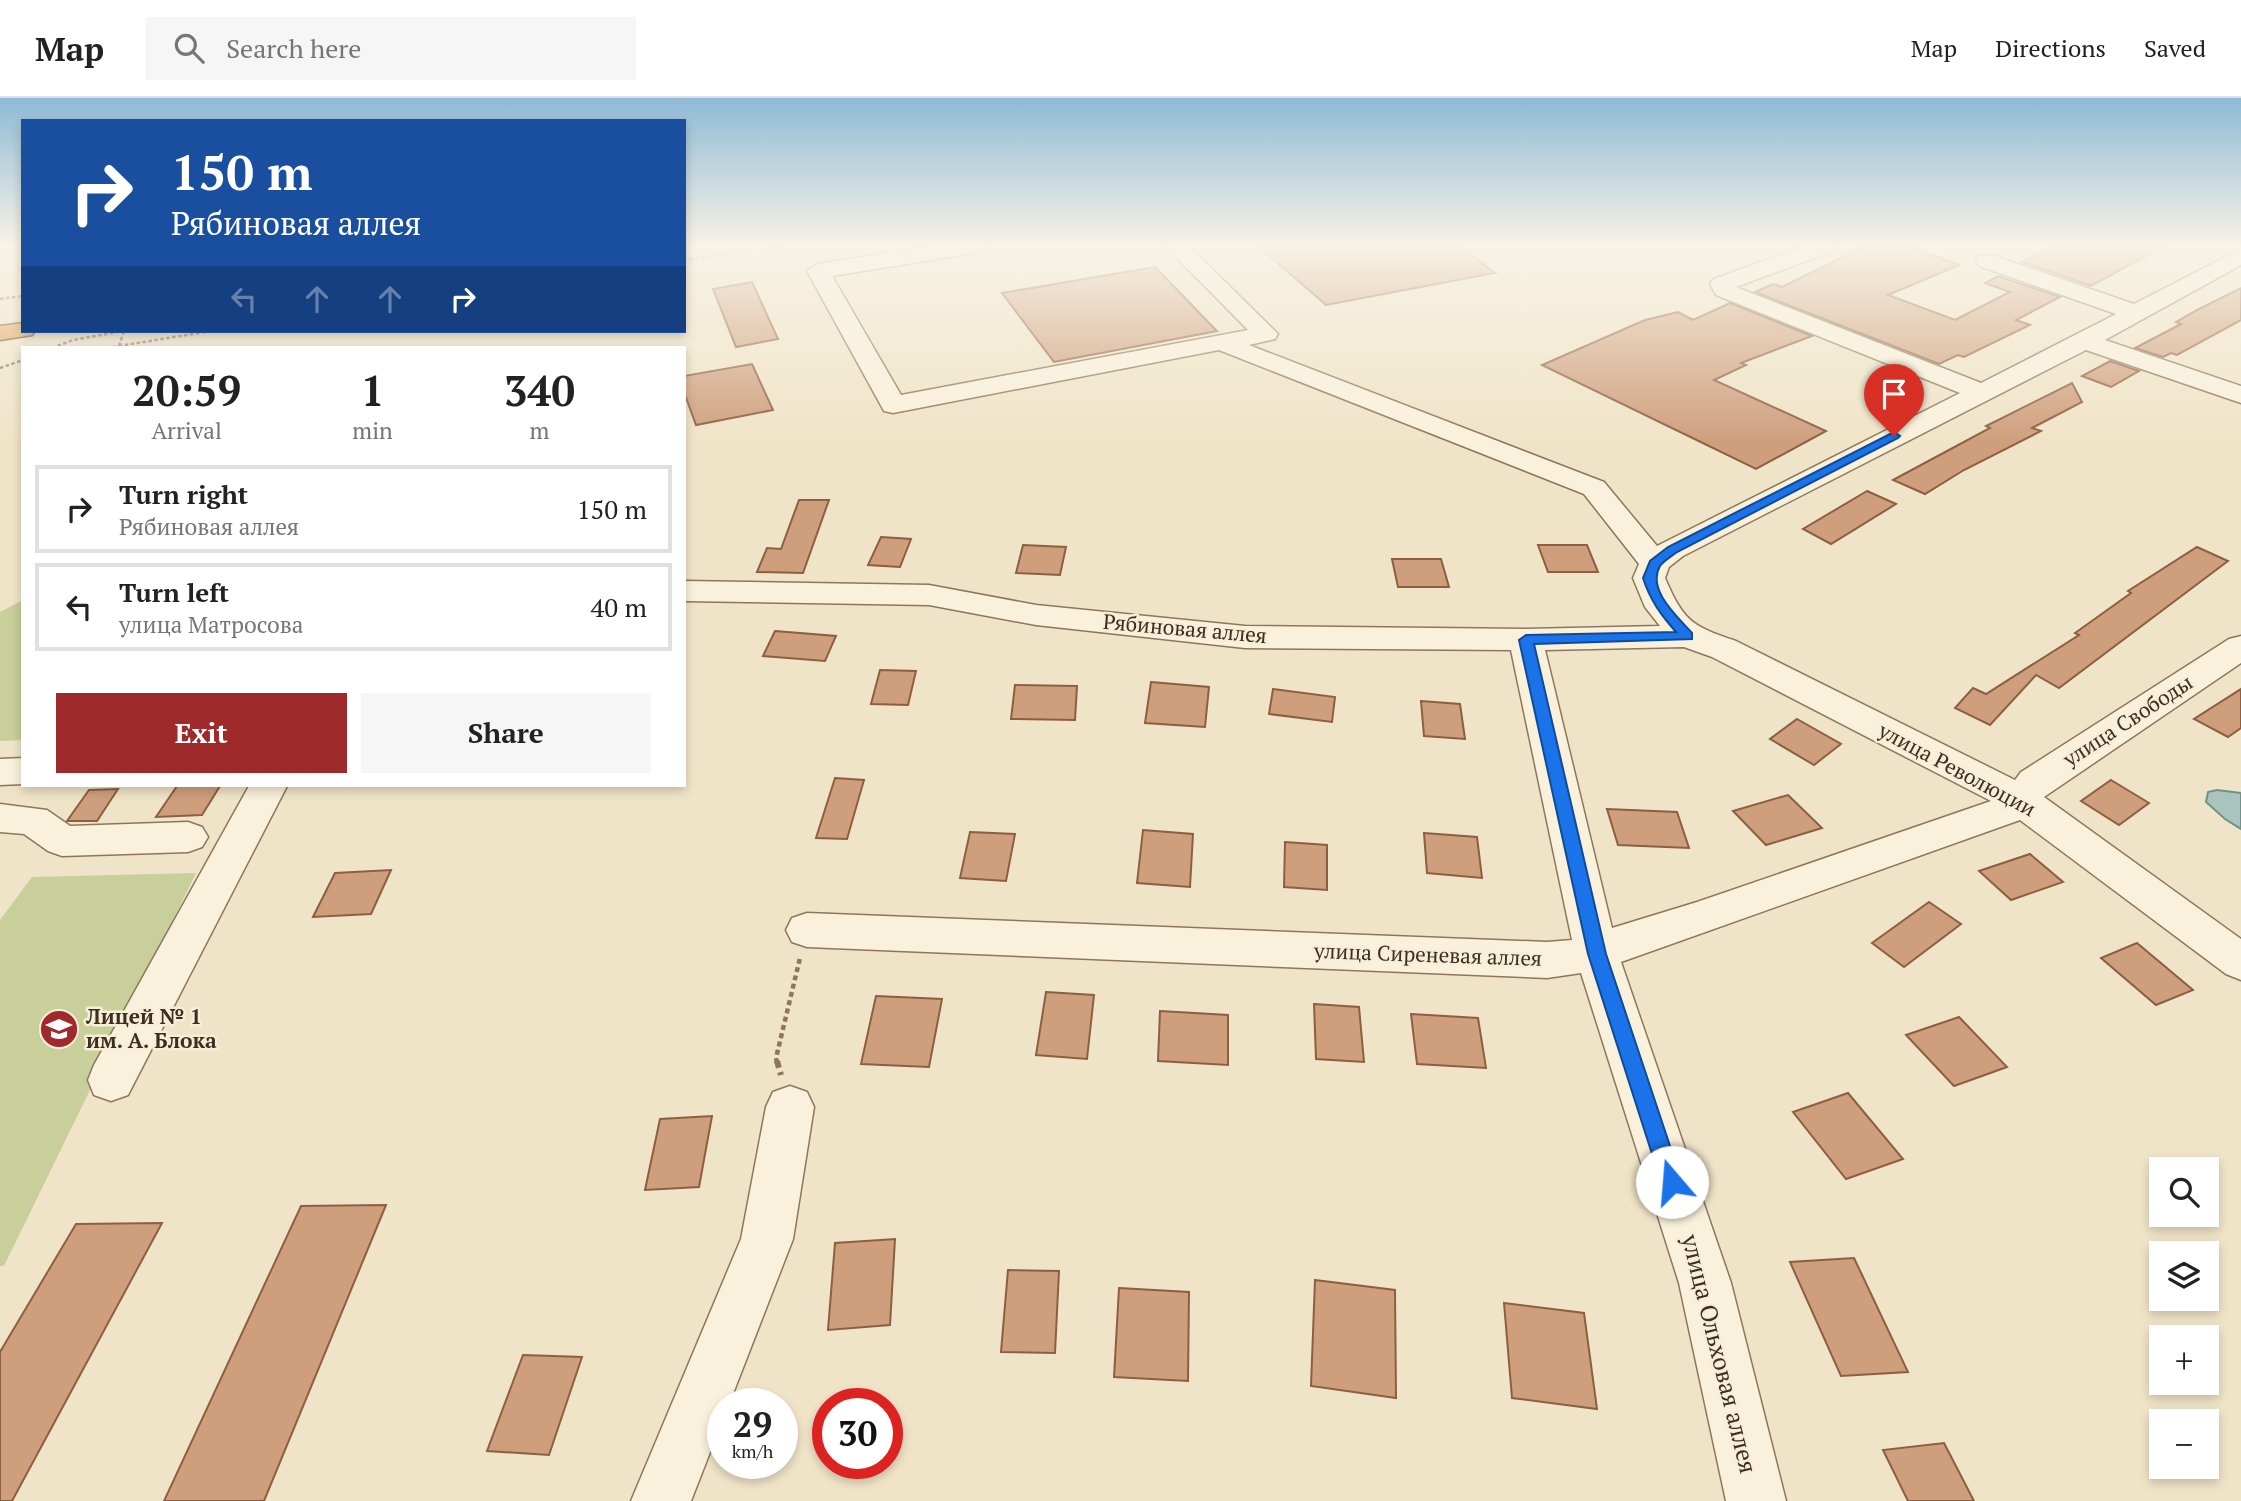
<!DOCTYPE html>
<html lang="en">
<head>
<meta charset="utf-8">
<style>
  :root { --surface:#fff; --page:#f6f6f6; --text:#222; --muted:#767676; --line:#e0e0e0; --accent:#9e2a2b }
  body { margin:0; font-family:"PT Serif",serif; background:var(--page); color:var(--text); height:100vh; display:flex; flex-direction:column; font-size:26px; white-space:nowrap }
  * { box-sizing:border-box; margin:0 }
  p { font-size:23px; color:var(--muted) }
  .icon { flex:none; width:38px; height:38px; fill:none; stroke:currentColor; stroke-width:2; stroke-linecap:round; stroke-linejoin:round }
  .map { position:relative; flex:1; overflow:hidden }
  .details { position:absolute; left:21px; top:248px; width:665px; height:441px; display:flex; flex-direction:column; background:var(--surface); border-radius:0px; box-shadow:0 4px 10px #0003 }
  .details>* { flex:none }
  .hud { position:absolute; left:21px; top:21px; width:665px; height:214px; border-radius:0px; box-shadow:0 4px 10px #0003; background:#1a4fa0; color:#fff; overflow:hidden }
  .controls { position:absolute; left:2149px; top:1059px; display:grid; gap:14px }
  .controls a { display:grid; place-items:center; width:70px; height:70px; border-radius:0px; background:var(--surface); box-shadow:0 4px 10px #0003; font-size:35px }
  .speed { position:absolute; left:707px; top:1290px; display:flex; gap:14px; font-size:35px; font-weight:700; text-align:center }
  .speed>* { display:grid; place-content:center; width:91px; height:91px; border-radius:50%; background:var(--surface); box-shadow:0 4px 10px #0003; line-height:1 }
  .speed small { font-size:18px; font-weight:400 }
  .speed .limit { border:10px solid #d22; background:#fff; color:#111 }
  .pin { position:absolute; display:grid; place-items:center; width:60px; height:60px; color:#fff; margin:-72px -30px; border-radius:50% 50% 50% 0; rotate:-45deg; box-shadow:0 0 7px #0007 }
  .pin .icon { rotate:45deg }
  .me { position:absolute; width:77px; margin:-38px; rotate:342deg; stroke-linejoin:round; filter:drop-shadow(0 0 5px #0008) }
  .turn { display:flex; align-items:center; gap:24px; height:147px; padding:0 35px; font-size:32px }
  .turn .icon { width:91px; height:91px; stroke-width:2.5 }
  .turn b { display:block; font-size:49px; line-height:60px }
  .lanes { display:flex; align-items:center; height:66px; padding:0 35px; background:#0003; justify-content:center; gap:35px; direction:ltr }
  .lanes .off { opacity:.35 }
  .eta { display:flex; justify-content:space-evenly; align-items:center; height:119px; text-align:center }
  .eta b { font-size:42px; font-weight:700; line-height:49px }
  .button { display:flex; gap:14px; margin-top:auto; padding:14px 35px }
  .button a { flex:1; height:80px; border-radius:0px; background:var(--accent); color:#fff; font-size:28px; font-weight:700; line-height:80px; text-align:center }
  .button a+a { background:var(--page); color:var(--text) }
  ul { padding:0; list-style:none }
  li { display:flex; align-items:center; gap:21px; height:88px; margin:0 14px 10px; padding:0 21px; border:4px solid var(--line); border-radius:0px }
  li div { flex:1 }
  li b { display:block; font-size:26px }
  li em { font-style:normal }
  header { display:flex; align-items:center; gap:42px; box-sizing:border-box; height:98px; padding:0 35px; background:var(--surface); border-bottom:2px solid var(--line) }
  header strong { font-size:33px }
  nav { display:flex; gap:38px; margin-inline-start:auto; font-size:24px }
  .search { width:490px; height:63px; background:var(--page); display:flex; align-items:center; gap:18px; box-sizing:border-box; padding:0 24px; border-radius:0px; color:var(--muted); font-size:26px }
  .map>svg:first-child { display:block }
  .green { fill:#c9cf9b }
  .water { fill:#a9c4bc; stroke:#6f938a; stroke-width:2 }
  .building { fill:#cf9f7d; stroke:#8d5f41; stroke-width:2 }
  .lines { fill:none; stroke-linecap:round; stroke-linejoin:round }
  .minor-casing { stroke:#8d765c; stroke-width:3 }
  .highway-casing { stroke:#5b4430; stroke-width:3 }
  .path-far2 { stroke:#8d765c; stroke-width:2.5; stroke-dasharray:3.5 2.5; stroke-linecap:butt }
  .path-far1 { stroke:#8d765c; stroke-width:4.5; stroke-dasharray:5 3.5; stroke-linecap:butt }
  .path { stroke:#8d765c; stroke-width:6; stroke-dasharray:7 4.5; stroke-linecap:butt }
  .minor { fill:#faf1dc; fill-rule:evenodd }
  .highway { fill:#e0a458; fill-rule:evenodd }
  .route { fill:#1a73e8; stroke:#114b97; stroke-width:2 }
  .labels { text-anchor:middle; stroke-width:5; stroke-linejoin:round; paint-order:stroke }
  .street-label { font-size:21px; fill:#3d2e20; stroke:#f7eed8 }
  .poi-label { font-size:21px; font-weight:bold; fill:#3d2e20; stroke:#f7eed8; text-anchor:start }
  .near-street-label { font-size:24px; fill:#3d2e20; stroke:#f7eed8 }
</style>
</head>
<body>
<header>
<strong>Map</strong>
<div class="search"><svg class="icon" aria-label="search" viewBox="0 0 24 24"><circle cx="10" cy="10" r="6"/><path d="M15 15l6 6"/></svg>Search here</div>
<nav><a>Map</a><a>Directions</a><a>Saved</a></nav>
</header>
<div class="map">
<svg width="2241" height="1403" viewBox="0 0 2241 1403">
  <rect width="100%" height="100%" fill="#f0e4c8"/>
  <!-- green -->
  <g class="green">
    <path d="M23 502V642L0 643V514Z"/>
    <path d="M196 775 4 1168H0V822L32 779Z"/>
  </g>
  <!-- water -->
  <path class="water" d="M2217 692 2241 695V731L2225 721 2206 704 2208 694Z"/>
  <!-- building -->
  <g class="building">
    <path d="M1257 147H1458L1495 175 1326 207Z"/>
    <path d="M1868 147H1907L1959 167 1888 197 1955 222 2010 194 1985 185 1998 178 2060 199 2016 222 2030 227 1964 259 1958 257 1939 266 1755 194 1773 186 1782 189Z"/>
    <path d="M2053 147H2166L2091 188 2022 164Z"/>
    <path d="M1155 169 1217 233 1054 264 1002 195Z"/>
    <path d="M752 184 778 241 736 249 713 191Z"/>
    <path d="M2241 190V222L2177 257 2171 255 2163 259 2135 250 2181 226 2176 224 2199 211Z"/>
    <path d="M1730 205 1812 238 1741 265 1746 267 1714 282 1826 333 1756 371 1542 267 1645 222 1678 214 1693 222Z"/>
    <path d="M2110 263 2139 273 2111 289 2082 278Z"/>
    <path d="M752 266 773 312 696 327 684 294V278Z"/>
    <path d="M2072 285 2082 304 2032 330 2041 333 1964 372 1925 396 1893 382 1990 330 1986 328Z"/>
    <path d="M1867 393 1896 406 1831 446 1803 431Z"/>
    <path d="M799 402H829L803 475 757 474 767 450 781 451Z"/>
    <path d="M881 439 911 441 900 469 868 467Z"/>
    <path d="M1023 447 1066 449 1060 477 1016 475Z"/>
    <path d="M1538 447H1587L1598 474H1548Z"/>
    <path d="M2197 449 2228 463 2059 590 2036 577 1990 627 1955 610 1973 590 1986 596 2079 537 2075 535 2131 495 2128 493Z"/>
    <path d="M1392 461H1441L1449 489H1398Z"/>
    <path d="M775 533 836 538 825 563 763 558Z"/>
    <path d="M880 572 916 573 908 607 871 606Z"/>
    <path d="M1151 584 1209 589 1205 629 1145 625Z"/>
    <path d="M1015 587 1077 588 1075 622 1011 621Z"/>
    <path d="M1273 591 1335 599 1332 624 1269 616Z"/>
    <path d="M2241 591V630L2228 639 2194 621Z"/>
    <path d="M1421 603 1460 606 1465 641 1424 638Z"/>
    <path d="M1797 621 1841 646 1814 667 1770 641Z"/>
    <path d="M835 680 864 682 847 741 816 740Z"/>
    <path d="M2111 682 2149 705 2119 727 2081 703Z"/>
    <path d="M177 688H220L202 717 156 719Z"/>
    <path d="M118 691 97 723H67L89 692Z"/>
    <path d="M1788 697 1822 730 1766 747 1733 713Z"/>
    <path d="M1607 711 1677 714 1689 750 1618 747Z"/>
    <path d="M1143 732 1193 736 1190 789 1137 785Z"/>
    <path d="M970 734 1015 736 1006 783 960 780Z"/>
    <path d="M1424 735 1477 739 1482 780 1427 775Z"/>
    <path d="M1285 744 1327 747V792L1284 789Z"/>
    <path d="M2030 756 2063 784 2011 802 1979 773Z"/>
    <path d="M391 772 371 816 313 819 335 775Z"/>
    <path d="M1929 804 1961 826 1904 869 1872 845Z"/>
    <path d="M2137 845 2193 892 2156 907 2101 860Z"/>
    <path d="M1046 894 1094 897 1087 961 1036 957Z"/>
    <path d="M876 898 942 901 929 969 861 966Z"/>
    <path d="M1314 906 1359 909 1364 964 1316 961Z"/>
    <path d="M1160 913 1228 917V967L1158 963Z"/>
    <path d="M1411 916 1478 920 1486 970 1417 966Z"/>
    <path d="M1959 919 2007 969 1954 988 1906 937Z"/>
    <path d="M1848 995 1903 1061 1846 1081 1793 1014Z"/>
    <path d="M712 1018 699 1089 645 1092 660 1021Z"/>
    <path d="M386 1107 264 1403H164L301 1108Z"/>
    <path d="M162 1125 12 1403H0V1254L76 1126Z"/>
    <path d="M895 1141 890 1227 828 1232 835 1145Z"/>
    <path d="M1854 1160 1908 1274 1841 1278 1790 1164Z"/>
    <path d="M1008 1172 1059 1173 1055 1255 1001 1254Z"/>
    <path d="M1315 1182 1395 1192 1396 1300 1311 1288Z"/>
    <path d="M1119 1190 1189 1194 1188 1283 1114 1279Z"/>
    <path d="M1504 1205 1584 1215 1597 1311 1512 1300Z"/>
    <path d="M523 1257 582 1259 549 1357 487 1353Z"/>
    <path d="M1944 1345 1974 1403H1908L1883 1352Z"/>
  </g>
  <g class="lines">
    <!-- minor casing -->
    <g class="minor-casing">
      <g id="minor">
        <path d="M937 147H992L981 154 832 178 901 297 1248 232 1164 147H1188L1278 236 1275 241 1249 247 1604 384 1657 448 1960 295 1716 197 1710 186 1714 181 1807 147H1839L1836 152 1736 189 1981 285 2116 216 1979 168 1976 163 1979 158H1995L2134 206 2241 151V167L2105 242 2241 288V305L2086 252 1683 458 1669 469 1665 480C1684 524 1692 528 1736 543L2015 682 2021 674 2229 541 2241 538V565L2044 699 2241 841V882L2226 876 2020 722 1621 864 1731 1185 1786 1403H1726L1679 1185 1581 875 1547 880 807 849 792 844 786 832 792 820 807 815 1547 844 1572 842 1511 552 1245 550 1036 527 929 507 684 503V483L929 487 1036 507 1245 528 1526 531 1660 528 1645 509 1633 480 1639 466 1584 396 1219 252 893 315 884 313 807 173 818 166ZM1684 549 1712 559 1991 703 1697 804 1612 830 1545 552Z"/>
        <path d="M23 660V686L0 687V661Z"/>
        <path d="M249 688H287L128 997 111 1003 94 997 88 982 94 967Z"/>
        <path d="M0 706 47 712 70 728 188 724 202 729 208 739 202 749 188 754 62 758 48 753 24 736 0 734Z"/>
        <path d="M790 988 807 994 814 1009 793 1141 729 1306H723V1321L691 1403H631L741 1141 766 1009 773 994Z"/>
      </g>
    </g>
    <!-- highway casing -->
    <g class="highway-casing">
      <path id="highway" d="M23 225V233H35L32 237 0 242V228Z"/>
    </g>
    <!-- path-far2 -->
    <g class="path-far2">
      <path d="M684 162 789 147"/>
      <path d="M0 201 23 198"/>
      <path d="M119 248 124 233"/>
      <path d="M52 250 73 242 123 233"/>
      <path d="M107 250 211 233"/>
      <path d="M0 270 23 262"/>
    </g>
    <!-- path-far1 -->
    <path class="path-far1" d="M777 965 776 960 800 860"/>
    <!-- path -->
    <path class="path" d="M777 963 781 977"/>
    <!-- minor -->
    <use href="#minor" class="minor"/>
    <!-- highway -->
    <use href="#highway" class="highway"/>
  </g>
  <!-- sky -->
  <linearGradient id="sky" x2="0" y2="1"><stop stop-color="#8fbad6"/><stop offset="0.43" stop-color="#f8f3e6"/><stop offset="1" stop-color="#f8f3e6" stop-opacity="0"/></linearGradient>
  <rect width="2241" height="344" fill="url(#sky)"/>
  <!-- route -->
  <path class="route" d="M1894 334 1900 338 1898 340 1677 454C1672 458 1663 463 1660 468 1646 492 1679 520 1692 535V541L1534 546 1606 856 1682 1084 1679 1091 1672 1094 1664 1091 1661 1084 1588 856 1519 542 1526 537 1676 534C1661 517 1650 502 1643 480L1650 463 1668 449Z"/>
  <!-- icons -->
  <defs>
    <g id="school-disc" transform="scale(2.0125)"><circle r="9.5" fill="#9e2a2b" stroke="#f7eed8"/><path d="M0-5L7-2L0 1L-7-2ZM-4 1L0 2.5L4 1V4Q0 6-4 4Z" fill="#fff"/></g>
  </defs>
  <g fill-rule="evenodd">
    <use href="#school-disc" x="59" y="931"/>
  </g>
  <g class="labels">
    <!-- street labels -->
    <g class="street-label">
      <text transform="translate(1185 531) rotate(5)" y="7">Рябиновая аллея</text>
      <text transform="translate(2128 623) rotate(-33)" y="7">улица Свободы</text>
      <text transform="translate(1957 672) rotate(28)" y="7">улица Революции</text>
      <text transform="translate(1428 857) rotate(2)" y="7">улица Сиреневая аллея</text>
    </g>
    <!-- poi labels -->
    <g class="poi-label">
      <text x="86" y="926">Лицей № 1<tspan x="86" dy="24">им. А. Блока</tspan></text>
    </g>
    <!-- near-street labels -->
    <g class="near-street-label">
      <text transform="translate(1719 1256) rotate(76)" y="8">улица Ольховая аллея</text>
    </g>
  </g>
</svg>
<div class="controls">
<a><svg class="icon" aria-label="search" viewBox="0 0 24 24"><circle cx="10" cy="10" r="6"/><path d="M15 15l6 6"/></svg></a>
<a><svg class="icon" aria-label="layers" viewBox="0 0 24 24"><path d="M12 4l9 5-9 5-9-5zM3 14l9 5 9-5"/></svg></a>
<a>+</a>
<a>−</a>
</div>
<div class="speed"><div>29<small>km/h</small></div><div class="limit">30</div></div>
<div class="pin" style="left:1894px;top:338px;background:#d93025"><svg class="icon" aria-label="arrive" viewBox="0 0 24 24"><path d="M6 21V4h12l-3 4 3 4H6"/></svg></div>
<svg class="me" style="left:1672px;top:1084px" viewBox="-20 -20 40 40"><circle r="19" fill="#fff"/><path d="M0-13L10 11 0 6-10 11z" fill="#1a73e8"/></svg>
<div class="hud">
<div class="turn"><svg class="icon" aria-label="right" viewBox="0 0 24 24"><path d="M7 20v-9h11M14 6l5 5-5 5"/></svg><div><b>150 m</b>Рябиновая аллея</div></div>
<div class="lanes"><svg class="icon off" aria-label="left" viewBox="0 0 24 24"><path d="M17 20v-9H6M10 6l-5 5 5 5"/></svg><svg class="icon off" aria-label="ahead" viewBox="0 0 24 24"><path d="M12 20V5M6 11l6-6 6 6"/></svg><svg class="icon off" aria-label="ahead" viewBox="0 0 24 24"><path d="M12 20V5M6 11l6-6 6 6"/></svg><svg class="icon" aria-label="right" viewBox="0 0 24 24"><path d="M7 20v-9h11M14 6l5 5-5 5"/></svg></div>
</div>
<section class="details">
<div class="eta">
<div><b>20:59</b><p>Arrival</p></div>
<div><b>1</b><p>min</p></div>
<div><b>340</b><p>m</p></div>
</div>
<ul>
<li><svg class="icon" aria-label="right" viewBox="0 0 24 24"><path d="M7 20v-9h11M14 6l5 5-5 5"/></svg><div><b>Turn right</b><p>Рябиновая аллея</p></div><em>150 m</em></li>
<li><svg class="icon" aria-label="left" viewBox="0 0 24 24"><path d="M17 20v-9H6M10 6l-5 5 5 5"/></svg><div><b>Turn left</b><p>улица Матросова</p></div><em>40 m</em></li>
</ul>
<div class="button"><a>Exit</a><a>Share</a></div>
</section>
</div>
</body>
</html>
